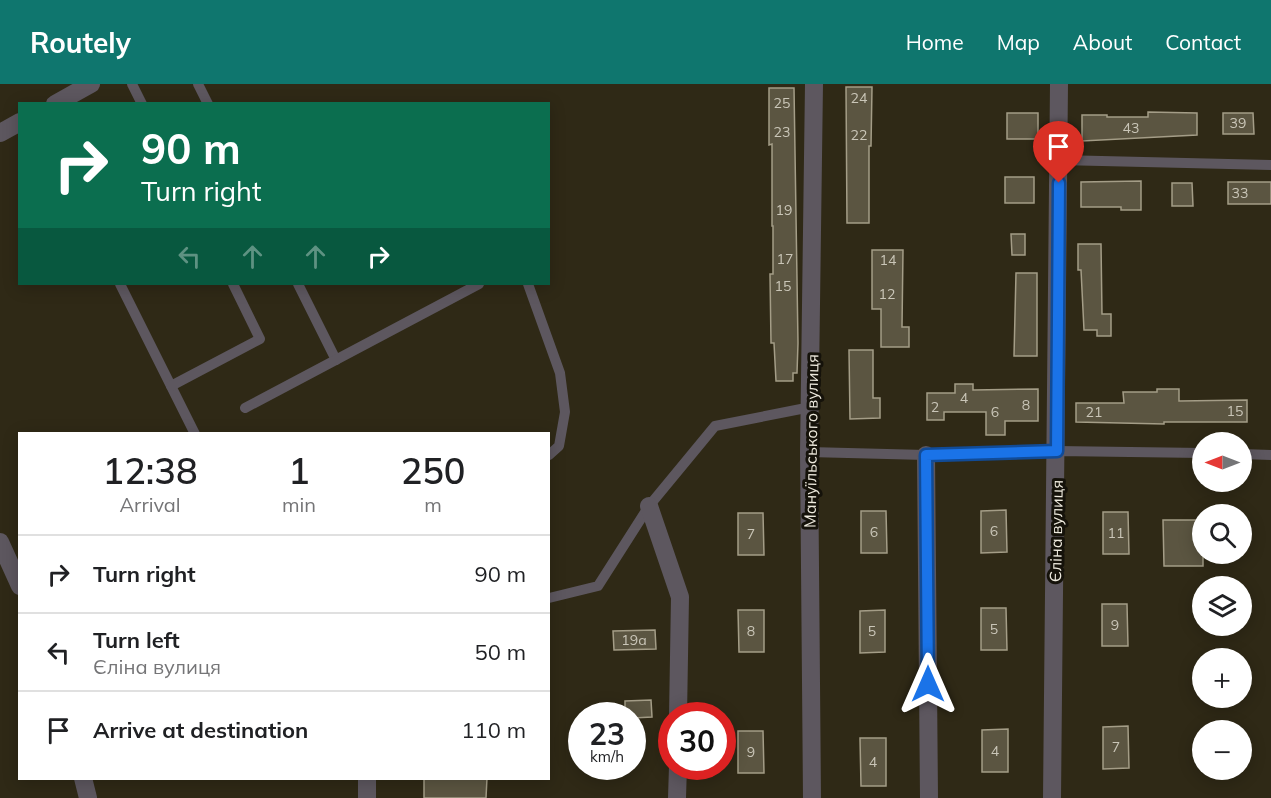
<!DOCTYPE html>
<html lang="en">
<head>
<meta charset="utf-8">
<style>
  :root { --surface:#fff; --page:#f2f2f2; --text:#202124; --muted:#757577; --line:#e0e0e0; --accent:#0f766e }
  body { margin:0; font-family:Mulish,sans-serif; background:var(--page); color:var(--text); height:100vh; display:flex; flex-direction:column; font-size:22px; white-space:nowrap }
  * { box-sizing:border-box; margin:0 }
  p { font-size:20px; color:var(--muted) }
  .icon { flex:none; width:33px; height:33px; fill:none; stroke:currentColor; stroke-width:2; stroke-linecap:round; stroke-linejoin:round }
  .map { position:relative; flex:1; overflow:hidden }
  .sheet { position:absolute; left:18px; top:348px; width:532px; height:348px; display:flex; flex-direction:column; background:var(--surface); border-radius:0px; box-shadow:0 3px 15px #0003 }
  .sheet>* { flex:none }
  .top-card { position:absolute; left:18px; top:18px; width:532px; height:183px; border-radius:0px; box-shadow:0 3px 15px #0003; background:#0b6e4f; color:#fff; overflow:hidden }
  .needle { width:39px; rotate:270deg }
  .buttons { position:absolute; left:1192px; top:348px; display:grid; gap:12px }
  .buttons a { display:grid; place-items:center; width:60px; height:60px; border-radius:50%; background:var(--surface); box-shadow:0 3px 15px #0003; font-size:30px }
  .speed { position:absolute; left:568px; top:618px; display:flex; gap:12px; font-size:30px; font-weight:700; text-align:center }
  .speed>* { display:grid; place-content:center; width:78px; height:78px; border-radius:50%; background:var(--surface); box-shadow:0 3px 15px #0003; line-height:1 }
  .speed small { font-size:15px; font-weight:400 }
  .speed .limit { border:9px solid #d22; background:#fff; color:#111 }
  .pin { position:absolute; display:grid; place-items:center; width:51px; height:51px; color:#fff; margin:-62px -26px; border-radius:50% 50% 50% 0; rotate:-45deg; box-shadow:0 0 6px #0007 }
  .pin .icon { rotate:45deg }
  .me { position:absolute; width:66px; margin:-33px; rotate:0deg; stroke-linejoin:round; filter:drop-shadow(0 0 4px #0008) }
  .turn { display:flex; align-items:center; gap:21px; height:126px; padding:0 24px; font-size:27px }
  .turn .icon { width:78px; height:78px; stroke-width:2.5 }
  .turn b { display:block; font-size:42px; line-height:51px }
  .lanes { display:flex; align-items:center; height:57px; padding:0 24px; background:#0003; justify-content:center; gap:30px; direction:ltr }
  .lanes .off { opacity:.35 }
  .eta { display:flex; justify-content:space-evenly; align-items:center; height:102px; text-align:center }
  .eta b { font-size:36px; font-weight:600; line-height:42px }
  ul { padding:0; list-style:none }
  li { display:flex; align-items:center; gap:18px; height:78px; padding:0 24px; border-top:2px solid var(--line) }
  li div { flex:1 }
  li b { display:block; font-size:22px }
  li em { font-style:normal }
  header { display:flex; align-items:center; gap:36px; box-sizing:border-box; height:84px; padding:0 30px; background:var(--accent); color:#fff }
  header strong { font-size:28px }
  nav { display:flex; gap:33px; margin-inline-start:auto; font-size:21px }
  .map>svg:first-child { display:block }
  .building { fill:#5b5541; stroke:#a49d87; stroke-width:1.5 }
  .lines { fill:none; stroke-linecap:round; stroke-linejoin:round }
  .lane { stroke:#5d575f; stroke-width:10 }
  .street { stroke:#5d575f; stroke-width:18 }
  .route-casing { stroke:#114b97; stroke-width:15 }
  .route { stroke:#1a73e8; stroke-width:10 }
  .labels { text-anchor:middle; stroke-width:6; stroke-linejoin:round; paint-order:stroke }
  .number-label { font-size:14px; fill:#cac6b8 }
  .street-label { font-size:16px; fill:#efebdf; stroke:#15120a }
</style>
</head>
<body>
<header>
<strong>Routely</strong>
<nav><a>Home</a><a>Map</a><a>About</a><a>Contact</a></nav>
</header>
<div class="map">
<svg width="1271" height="714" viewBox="0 0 1271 714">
  <rect width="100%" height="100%" fill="#2f2916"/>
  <!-- building -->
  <g class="building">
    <path d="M846 3H872L871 62H869V139H847Z"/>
    <path d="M769 4H794L798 259 797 289H793V297H776L774 259H771L770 190H773V142H772V60L769 61Z"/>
    <path d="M1148 28 1197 29V51L1082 57V31H1107V33H1148Z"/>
    <rect x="1007" y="29" width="31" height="26"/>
    <path d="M1223 29H1253L1254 50H1223Z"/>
    <rect x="1005" y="93" width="29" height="26"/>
    <path d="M1141 97V126H1121V123H1081V98Z"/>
    <rect x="1228" y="98" width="43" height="22"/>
    <path d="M1172 99H1192L1193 122H1172Z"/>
    <path d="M1011 150H1025V171H1012Z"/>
    <path d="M1078 160H1101L1102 230H1111V252H1097V246H1084L1081 186H1078Z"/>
    <path d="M872 166H903L902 243H909V263H881V225H872Z"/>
    <path d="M1016 189H1037V272H1014Z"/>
    <path d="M849 266H873V314H880V334L850 335Z"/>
    <path d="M955 300H973V306L1038 305V337H1005V351H986V328H944V336H927V309H955Z"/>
    <path d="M1157 305H1179V317L1247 316V338H1164V340L1076 338V319H1124L1123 308H1157Z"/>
    <path d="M1006 426 1007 468 981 469V427Z"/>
    <path d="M861 427H886L887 469H861Z"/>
    <path d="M1103 428H1128L1129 470H1103Z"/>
    <path d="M738 429H763L764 471H738Z"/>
    <path d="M1163 436H1203V482H1164Z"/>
    <path d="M1102 520H1127L1128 562H1102Z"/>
    <path d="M981 524H1006L1007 566H981Z"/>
    <path d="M738 526H764V568H739Z"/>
    <path d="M885 526V568L860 569V527Z"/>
    <path d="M655 546 656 565 614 566 613 547Z"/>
    <path d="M651 616 652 633 633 634V632H625V617Z"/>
    <path d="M1128 642 1129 684 1103 685V643Z"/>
    <path d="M1008 645V688H982V646Z"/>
    <path d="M738 647H763L764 689H738Z"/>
    <path d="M860 654H886V702H861Z"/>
    <path d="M424 694H487L486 714H424Z"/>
  </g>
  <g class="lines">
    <!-- lane -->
    <g class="lane">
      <path d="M132 0 142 20"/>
      <path d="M198 0 208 20"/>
      <path d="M1059 76 1271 81"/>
      <path d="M120 200 195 350"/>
      <path d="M298 200 336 276"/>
      <path d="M528 200 560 289 565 328 559 362 549 371"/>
      <path d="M171 302 260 255 233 200"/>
      <path d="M245 324 479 200"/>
      <path d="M809 368 926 371 1057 367 1203 369"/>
      <path d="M1242 370 1271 371"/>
      <path d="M549 514 598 502 649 422 715 342 811 323"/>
    </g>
    <!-- street -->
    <g class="street">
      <path d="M55 20 91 0"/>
      <path d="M0 49 20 38"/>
      <path d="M926 371 929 714"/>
      <path d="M649 422 680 513 678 632"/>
      <path d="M0 458 20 502"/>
      <path d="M83 694 88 714"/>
      <path d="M367 714V694"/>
      <path d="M677 714 678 682"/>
      <path d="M812 714 809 368 814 0"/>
      <path d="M1052 714 1059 0"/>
    </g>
  </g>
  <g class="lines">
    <!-- route casing -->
    <g class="route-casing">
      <path id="route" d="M928 600 926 371 1057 367 1059 99"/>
    </g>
    <!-- route -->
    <use href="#route" class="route"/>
  </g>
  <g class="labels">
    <!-- number labels -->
    <g class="number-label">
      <text x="859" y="19">24</text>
      <text x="782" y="24">25</text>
      <text x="1238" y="44">39</text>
      <text x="1131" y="49">43</text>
      <text x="782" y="53">23</text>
      <text x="859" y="56">22</text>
      <text x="1240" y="114">33</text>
      <text x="784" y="131">19</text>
      <text x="785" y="180">17</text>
      <text x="888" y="181">14</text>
      <text x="783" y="207">15</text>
      <text x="887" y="215">12</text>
      <text x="964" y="319">4</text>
      <text x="1026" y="326">8</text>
      <text x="935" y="328">2</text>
      <text x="1235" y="332">15</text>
      <text x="995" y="333">6</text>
      <text x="1094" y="333">21</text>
      <text x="994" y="452">6</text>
      <text x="874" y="453">6</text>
      <text x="1116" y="454">11</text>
      <text x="751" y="455">7</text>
      <text x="1115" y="546">9</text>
      <text x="994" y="550">5</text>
      <text x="751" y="552">8</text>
      <text x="872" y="552">5</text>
      <text x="634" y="561">19а</text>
      <text x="1116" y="668">7</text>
      <text x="995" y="672">4</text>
      <text x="751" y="673">9</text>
      <text x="873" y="683">4</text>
    </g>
    <!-- street labels -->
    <g class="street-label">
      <text transform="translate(811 357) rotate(-89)" y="6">Мануїльського вулиця</text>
      <text transform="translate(1056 447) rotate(-89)" y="6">Єліна вулиця</text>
    </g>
  </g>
</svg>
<div class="buttons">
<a><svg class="needle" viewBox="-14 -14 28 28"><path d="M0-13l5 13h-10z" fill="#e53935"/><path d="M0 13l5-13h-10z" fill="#757577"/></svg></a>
<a><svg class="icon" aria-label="search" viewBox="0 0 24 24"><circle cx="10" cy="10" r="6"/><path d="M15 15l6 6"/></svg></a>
<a><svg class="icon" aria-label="layers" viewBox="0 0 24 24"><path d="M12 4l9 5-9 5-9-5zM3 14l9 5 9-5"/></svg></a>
<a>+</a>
<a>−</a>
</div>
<div class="speed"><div>23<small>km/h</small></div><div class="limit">30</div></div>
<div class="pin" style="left:1059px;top:99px;background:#d93025"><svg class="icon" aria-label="arrive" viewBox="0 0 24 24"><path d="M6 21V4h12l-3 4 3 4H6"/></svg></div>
<svg class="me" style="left:928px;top:600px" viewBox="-20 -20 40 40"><path d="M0-17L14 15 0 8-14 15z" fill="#1a73e8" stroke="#fff" stroke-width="4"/></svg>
<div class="top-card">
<div class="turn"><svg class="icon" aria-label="right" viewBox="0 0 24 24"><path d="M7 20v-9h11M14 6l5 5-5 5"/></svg><div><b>90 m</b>Turn right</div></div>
<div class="lanes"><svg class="icon off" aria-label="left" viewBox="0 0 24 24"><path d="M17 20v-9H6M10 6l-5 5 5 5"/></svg><svg class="icon off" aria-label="ahead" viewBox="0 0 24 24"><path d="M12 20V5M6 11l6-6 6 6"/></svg><svg class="icon off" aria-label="ahead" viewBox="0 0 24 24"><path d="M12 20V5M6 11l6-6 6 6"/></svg><svg class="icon" aria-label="right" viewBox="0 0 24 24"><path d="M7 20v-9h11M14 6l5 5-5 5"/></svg></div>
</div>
<section class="sheet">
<div class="eta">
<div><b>12:38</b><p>Arrival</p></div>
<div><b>1</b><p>min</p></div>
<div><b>250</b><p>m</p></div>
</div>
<ul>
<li><svg class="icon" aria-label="right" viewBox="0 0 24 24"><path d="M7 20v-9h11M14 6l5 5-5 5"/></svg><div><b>Turn right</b></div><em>90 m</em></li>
<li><svg class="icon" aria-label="left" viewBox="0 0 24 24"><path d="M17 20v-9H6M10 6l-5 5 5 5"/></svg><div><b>Turn left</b><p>Єліна вулиця</p></div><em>50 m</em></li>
<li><svg class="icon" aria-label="arrive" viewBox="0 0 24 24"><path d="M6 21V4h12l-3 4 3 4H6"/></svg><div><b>Arrive at destination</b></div><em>110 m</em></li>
</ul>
</section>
</div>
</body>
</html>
